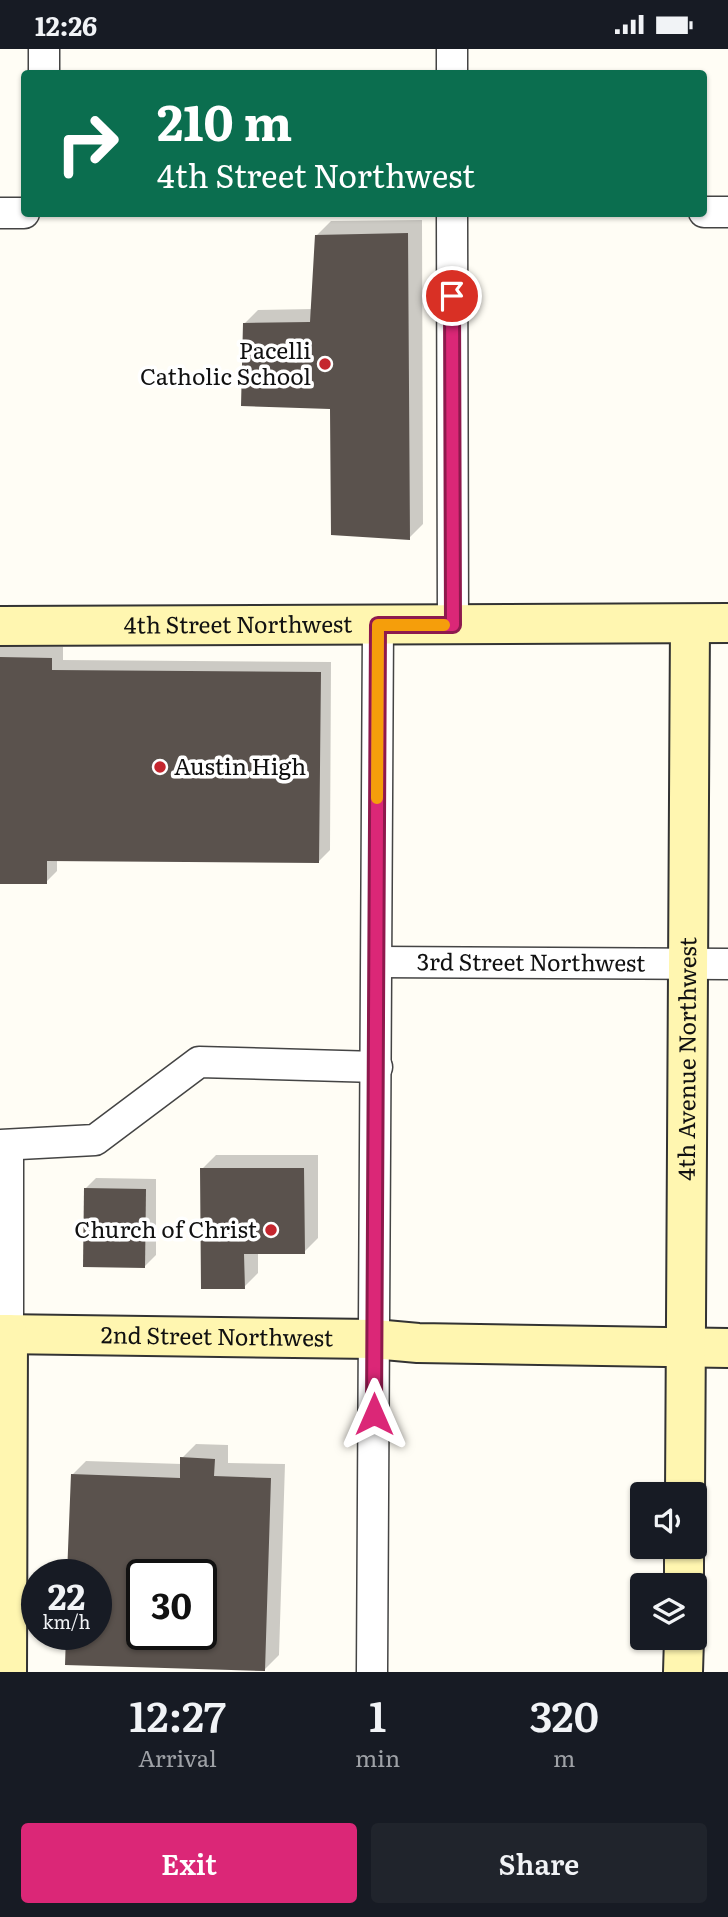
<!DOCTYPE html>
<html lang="en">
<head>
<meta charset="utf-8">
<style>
  :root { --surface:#171b24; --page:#20242c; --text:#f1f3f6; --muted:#9ea1a6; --accent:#db2777 }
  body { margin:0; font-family:Literata,serif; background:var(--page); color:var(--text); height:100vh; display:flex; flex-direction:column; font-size:26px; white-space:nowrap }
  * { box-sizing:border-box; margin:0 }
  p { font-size:23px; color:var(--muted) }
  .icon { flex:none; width:38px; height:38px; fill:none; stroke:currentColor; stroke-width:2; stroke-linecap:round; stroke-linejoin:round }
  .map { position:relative; height:1623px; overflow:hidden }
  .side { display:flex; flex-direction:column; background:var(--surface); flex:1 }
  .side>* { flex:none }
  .banner { position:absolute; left:21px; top:21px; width:686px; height:147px; border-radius:7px; box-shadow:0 2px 5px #0004; background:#0b6e4f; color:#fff; overflow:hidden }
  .fabs { position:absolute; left:630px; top:1433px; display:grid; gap:14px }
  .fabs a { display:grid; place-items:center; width:77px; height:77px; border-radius:7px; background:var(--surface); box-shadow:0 2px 5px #0004; font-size:35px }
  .speed { position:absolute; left:21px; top:1510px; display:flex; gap:14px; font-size:35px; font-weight:700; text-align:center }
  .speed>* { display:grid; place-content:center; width:91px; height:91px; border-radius:50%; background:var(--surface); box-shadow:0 2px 5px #0004; line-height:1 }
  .speed small { font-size:18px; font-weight:400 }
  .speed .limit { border:4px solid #111; border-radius:10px; background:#fff; color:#111 }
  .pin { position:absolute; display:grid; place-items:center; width:60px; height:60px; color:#fff; margin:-30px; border:4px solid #fff; border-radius:50%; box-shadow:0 2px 7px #0007 }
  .me { position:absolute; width:77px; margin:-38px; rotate:0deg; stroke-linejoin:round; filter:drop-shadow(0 0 5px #0008) }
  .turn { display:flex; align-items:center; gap:24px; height:147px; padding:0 21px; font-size:32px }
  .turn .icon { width:91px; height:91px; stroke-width:2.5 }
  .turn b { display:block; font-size:49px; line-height:60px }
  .eta { display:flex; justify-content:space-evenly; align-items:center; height:119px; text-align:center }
  .eta b { font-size:42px; font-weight:600; line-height:49px }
  .primary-button { display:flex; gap:14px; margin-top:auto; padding:14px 21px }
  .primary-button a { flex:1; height:80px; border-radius:7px; background:var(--accent); color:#fff; font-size:28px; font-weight:600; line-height:80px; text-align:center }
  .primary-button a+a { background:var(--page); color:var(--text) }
  .status { display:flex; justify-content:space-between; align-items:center; height:49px; padding:0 35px; background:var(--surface); direction:ltr }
  .status svg { height:19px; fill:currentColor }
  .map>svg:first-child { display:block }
  .shadow { fill:#0003; fill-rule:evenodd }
  .building { fill:#5a524d; fill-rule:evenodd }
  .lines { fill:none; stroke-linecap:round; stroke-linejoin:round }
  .street-casing { stroke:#444; stroke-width:33 }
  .secondary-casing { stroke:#333; stroke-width:42 }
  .street { stroke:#fff; stroke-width:30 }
  .secondary { stroke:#fff6b0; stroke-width:38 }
  .route-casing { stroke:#8e194d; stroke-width:18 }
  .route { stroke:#db2777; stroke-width:12 }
  .slow { stroke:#f59e0b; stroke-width:12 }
  .poi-dot { fill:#c4262e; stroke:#fff; stroke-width:2.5 }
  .labels { text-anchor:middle; stroke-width:7; stroke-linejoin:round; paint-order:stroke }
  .poi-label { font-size:23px; fill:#111; stroke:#fff; text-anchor:end }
  .street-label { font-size:23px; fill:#111; stroke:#fff }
</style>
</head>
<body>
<div class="status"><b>12:26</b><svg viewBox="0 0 49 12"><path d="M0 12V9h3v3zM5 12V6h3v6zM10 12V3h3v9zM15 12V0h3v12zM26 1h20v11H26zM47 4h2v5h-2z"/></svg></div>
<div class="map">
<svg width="728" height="1623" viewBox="0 0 728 1623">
  <rect width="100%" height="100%" fill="#fffdf5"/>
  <!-- shadow -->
  <g class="shadow">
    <path d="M422 171 423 475 409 489 331 358 244 275 258 261 313 260 317 186 331 172Z"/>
    <path d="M0 598H63V611L331 613 330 801 319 812 57 810V822L46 833H0Z"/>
    <path d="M216 1106H318V1189L304 1203H258V1224L244 1238 202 1120Z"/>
    <path d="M96 1129 156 1130V1206L145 1217 85 1140Z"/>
    <path d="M196 1395 228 1396V1414L285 1415 279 1606 265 1620 66 1614 67 1586H96V1526H69L72 1426 86 1412 182 1415V1409ZM142 1526H201V1586H142Z"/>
  </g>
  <!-- building -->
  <g class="building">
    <path d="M408 184 410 491 331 486 330 360 241 357 243 274 310 273 315 186Z"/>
    <path d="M0 608 52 609V621L321 623 319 814 47 812V835H0Z"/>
    <path d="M200 1119H304L305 1205H244L245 1240H201Z"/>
    <path d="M84 1139 146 1140 145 1219 83 1218Z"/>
    <path d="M180 1408 215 1410 214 1427 271 1429 265 1622 65 1616 66 1586H96V1526H67L71 1425 180 1429ZM142 1526H201V1586H142Z"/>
  </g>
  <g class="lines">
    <!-- street casing -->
    <g class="street-casing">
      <g id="street">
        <path d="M452 0V24"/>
        <path d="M44 24V0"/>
        <path d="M704 163H728"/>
        <path d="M0 164H24"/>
        <path d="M452 164 453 576"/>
        <path id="s1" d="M377 913 728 915"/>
        <path d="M0 1096 95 1091 199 1013 377 1018"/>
        <path d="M8 1285V1097"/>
        <path d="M372 1623 378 576"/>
      </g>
    </g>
    <!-- secondary casing -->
    <g class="secondary-casing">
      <g id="secondary">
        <path id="s2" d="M0 577 728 574"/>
        <path id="s3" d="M0 1285 374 1290 418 1294 728 1299"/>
        <path id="s4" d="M685 1446 690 575"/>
        <path d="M684 1536V1498"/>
        <path d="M7 1623 8 1285"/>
        <path d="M683 1623 684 1589"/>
      </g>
    </g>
    <!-- street -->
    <use href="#street" class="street"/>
    <!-- secondary -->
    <use href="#secondary" class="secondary"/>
  </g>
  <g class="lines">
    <!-- route casing -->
    <g class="route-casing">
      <path id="route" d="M374 1365 378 576H453L452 247"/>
    </g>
    <!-- route -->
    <use href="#route" class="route"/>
    <!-- slow -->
    <path class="slow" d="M377 749 378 576H444"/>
  </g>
  <!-- markers -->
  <g class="poi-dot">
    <circle cx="325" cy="315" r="7"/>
    <circle cx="160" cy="718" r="7"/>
    <circle cx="271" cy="1181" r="7"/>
  </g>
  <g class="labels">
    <!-- poi labels -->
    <g class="poi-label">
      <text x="311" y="310">Pacelli<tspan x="311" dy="26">Catholic School</tspan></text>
      <text x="174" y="726" text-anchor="start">Austin High</text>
      <text x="257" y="1189">Church of Christ</text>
    </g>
    <!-- street labels -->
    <g class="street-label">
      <text dy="8" stroke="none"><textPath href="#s2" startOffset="238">4th Street Northwest</textPath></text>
      <text dy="8" stroke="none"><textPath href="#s1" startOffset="154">3rd Street Northwest</textPath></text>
      <text dy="8" stroke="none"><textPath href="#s4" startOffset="436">4th Avenue Northwest</textPath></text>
      <text dy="8" stroke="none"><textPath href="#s3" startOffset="217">2nd Street Northwest</textPath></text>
    </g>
  </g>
</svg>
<div class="fabs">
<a><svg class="icon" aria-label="sound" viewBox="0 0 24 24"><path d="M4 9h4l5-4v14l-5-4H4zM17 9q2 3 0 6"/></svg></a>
<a><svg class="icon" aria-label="layers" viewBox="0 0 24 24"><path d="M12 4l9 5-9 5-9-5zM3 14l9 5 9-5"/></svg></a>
</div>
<div class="speed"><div>22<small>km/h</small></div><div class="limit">30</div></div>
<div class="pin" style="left:452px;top:247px;background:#d93025"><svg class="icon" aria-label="arrive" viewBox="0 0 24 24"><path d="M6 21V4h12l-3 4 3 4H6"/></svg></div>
<svg class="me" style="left:374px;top:1365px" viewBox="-20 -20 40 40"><path d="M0-17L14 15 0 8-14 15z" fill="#db2777" stroke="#fff" stroke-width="4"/></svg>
<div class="banner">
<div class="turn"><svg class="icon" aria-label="right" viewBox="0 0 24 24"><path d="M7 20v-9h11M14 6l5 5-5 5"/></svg><div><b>210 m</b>4th Street Northwest</div></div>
</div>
</div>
<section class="side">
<div class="eta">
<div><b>12:27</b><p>Arrival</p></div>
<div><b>1</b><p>min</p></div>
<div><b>320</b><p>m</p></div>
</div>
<div class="primary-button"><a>Exit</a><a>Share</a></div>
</section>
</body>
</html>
